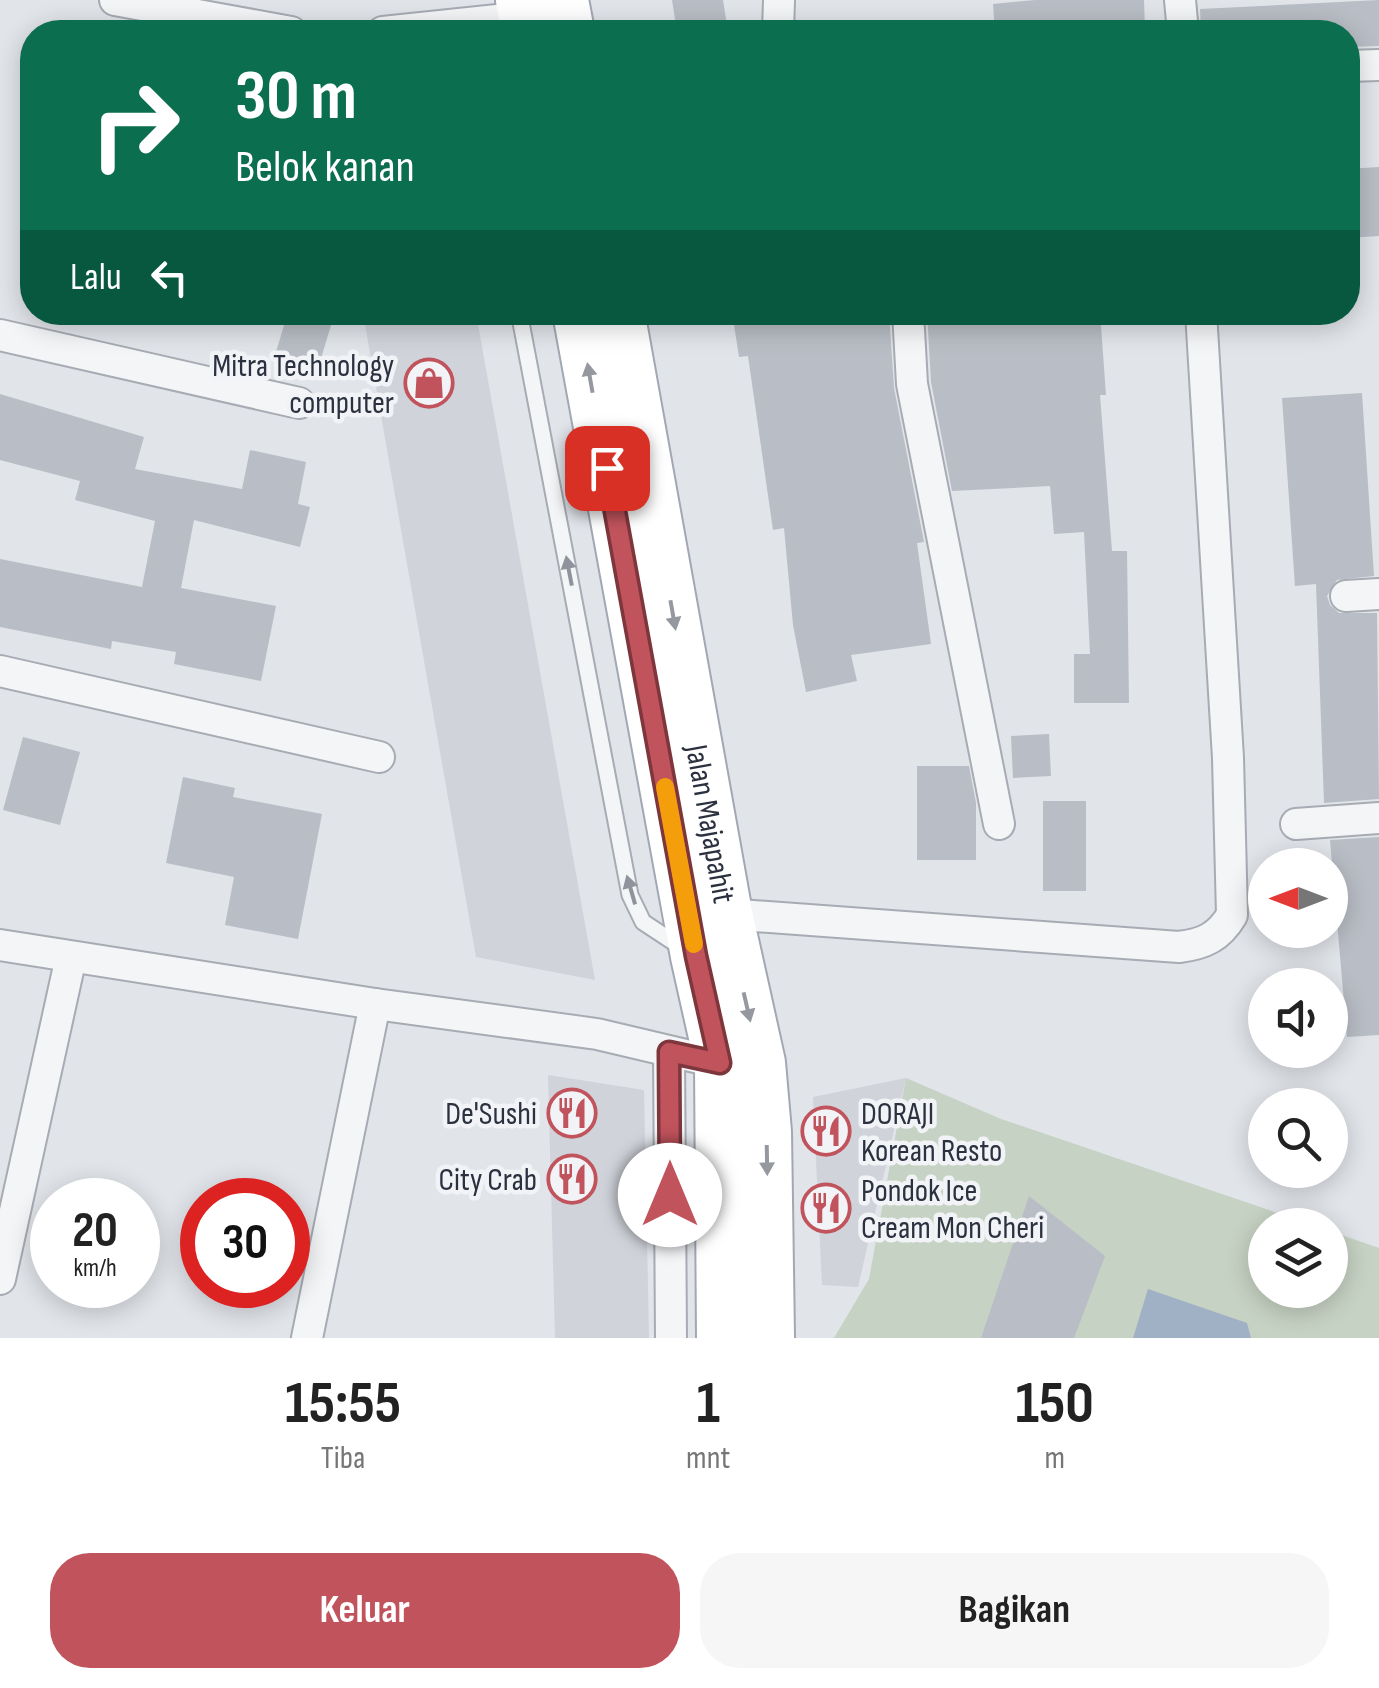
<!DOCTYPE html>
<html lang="id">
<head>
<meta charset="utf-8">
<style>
  :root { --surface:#fff; --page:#f6f6f6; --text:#222; --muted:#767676; --accent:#c1535c }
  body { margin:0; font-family:"Sofia Sans Condensed",sans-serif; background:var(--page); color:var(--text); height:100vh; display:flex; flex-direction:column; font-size:38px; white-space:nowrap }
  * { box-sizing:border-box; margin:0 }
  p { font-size:32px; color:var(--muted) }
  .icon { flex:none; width:55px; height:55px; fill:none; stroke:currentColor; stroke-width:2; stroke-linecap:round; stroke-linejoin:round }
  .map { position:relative; height:1338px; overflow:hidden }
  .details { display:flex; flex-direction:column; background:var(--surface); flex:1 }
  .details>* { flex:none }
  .banner { position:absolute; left:20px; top:20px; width:1340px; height:305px; border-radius:40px; box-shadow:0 5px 25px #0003; background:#0b6e4f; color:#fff; overflow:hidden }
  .needle { width:65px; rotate:270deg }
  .controls { position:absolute; left:1248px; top:848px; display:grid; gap:20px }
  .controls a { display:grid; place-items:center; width:100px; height:100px; border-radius:50%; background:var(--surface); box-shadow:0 5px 25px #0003; font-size:50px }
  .speed { position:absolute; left:30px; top:1178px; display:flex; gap:20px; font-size:50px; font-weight:700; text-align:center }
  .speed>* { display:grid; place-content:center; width:130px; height:130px; border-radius:50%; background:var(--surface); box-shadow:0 5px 25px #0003; line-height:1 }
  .speed small { font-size:25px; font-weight:400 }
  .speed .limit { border:15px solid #d22; background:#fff; color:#111 }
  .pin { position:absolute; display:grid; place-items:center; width:85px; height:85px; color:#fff; margin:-42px; border-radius:20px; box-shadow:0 5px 15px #0006 }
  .me { position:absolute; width:110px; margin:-55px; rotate:0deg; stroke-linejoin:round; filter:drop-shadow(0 0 8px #0008) }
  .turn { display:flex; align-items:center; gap:35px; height:210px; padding:0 50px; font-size:45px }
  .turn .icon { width:130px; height:130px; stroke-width:2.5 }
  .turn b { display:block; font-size:70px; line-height:85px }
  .then { display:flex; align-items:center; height:95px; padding:0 50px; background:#0003; gap:20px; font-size:38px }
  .eta { display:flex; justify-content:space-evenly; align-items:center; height:170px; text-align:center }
  .eta b { font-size:60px; font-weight:700; line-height:70px }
  .action { display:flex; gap:20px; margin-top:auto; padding:20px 50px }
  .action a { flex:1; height:115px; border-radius:40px; background:var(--accent); color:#fff; font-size:40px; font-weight:700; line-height:115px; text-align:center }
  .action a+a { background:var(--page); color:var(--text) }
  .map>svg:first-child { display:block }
  .built { fill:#d0d3da }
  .green { fill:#c6d2c3 }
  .water { fill:#a0b0c5 }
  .building { fill:#b9bdc5 }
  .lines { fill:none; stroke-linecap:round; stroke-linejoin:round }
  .service-casing { stroke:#a7abb3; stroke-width:19 }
  .minor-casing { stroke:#a7abb3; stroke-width:34 }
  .primary-casing { stroke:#a2a8b3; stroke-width:54 }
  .service { stroke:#f4f5f7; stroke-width:15 }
  .minor { stroke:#f4f5f7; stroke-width:30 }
  .primary { stroke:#fff; stroke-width:50 }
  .oneway { fill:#95989f }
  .oneway2 { fill:#90939b }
  .route-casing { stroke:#7d363c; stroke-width:25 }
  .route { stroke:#c1535c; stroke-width:18 }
  .slow { stroke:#f59e0b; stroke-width:18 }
  .labels { text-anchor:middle; stroke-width:9; stroke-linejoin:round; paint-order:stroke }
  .poi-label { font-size:32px; fill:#2b313f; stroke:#f1f3f6; text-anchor:end }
  .street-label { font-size:32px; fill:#2b313f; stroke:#f1f3f6 }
</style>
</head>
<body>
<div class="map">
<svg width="1379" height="1338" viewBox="0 0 1379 1338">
  <rect width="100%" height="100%" fill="#e1e4e9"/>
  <!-- built -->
  <g class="built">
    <path d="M363 313H476L595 980 476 957Z"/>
    <path d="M548 1075 644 1090 649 1338H555Z"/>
    <path d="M906 1078 858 1287 822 1285 813 1097Z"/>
  </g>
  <!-- green -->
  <path class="green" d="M906 1078 1001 1119 1313 1225H1265V1290H1330V1231L1379 1248V1338H834L869 1279Z"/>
  <!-- water -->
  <path class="water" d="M1148 1289 1247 1323 1251 1338H1133Z"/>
  <!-- building -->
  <g class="building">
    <path d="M672 0H723L728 32H677Z"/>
    <path d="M1035 0H1144L1145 32H995L993 4Z"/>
    <path d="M1379 0V46L1348 47V32H1201L1200 9Z"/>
    <path d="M1379 167V236L1348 238V169Z"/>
    <path d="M288 312H335L319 365 276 352Z"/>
    <path d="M732 312H889L894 388 924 542 917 543 931 644 851 655 857 681 806 692 793 625 784 528 773 530 748 356 739 357Z"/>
    <path d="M927 312H1100L1106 395H1100L1112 551H1127L1129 703H1074V654H1090L1084 532 1054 534 1050 486 952 491 931 382Z"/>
    <path d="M1362 393 1374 576 1337 580 1327 596 1330 605 1339 613H1377L1379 799 1324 803 1316 584 1295 586 1282 398Z"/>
    <path d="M0 394 144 437 135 469 242 489 250 450 306 462 298 504 310 507 300 547 194 520 181 588 276 606 261 681 174 664 176 652 112 641 111 649 0 627V559L142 587 155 521 75 500 80 481 0 460Z"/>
    <path d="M1049 734 1051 776 1013 778 1011 736Z"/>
    <path d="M23 737 80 752 60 825 3 810Z"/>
    <path d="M917 766H969L976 803V860H917Z"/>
    <path d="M183 777 235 788 233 797 322 814 298 939 225 925 234 877 166 863Z"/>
    <rect x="1043" y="801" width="43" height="90"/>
    <path d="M1379 837V1035L1347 1037 1330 840Z"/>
    <path d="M1029 1196 1105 1256 1074 1338H981Z"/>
  </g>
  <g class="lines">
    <!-- service casing -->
    <g class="service-casing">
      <path id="service" d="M519 312 630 895 643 922 684 949"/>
    </g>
    <!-- minor casing -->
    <g class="minor-casing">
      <g id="minor">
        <path d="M115 0 291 32"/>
        <path d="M1180 0 1183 32"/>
        <path d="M383 32 524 17"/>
        <path d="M778 32 779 0"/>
        <path d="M1348 66 1379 65"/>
        <path d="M908 312 912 384 999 824"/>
        <path d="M0 335 299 403"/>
        <path d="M1346 596 1379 594"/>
        <path d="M0 671 379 757"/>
        <path d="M1296 824 1379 818"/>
        <path d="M727 914 1179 947C1204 944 1219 937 1232 915L1228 758 1201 312"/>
        <path d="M0 945 375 1004 597 1034 720 1063"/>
        <path d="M669 1052 671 1338"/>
        <path d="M0 1279 71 957"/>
        <path d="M307 1338 375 1004"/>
      </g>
    </g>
    <!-- primary casing -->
    <g class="primary-casing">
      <g id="primary">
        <path d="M521 0 527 32"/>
        <path d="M563 0 569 32"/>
        <path d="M578 312 696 956 720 1063 722 1338"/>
        <path id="s1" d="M619 312 727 914 760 1063 766 1132 769 1338"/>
      </g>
    </g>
    <!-- service -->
    <use href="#service" class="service"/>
    <!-- minor -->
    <use href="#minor" class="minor"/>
    <!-- primary -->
    <use href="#primary" class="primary"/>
  </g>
  <!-- one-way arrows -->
  <defs><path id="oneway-solid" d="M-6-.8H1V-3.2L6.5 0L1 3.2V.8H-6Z" transform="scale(2.5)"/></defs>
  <g class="oneway">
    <use href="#oneway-solid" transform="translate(590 378) rotate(-100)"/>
    <use href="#oneway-solid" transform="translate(673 615) rotate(80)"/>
    <use href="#oneway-solid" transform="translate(747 1007) rotate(77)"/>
    <use href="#oneway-solid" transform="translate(767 1160) rotate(89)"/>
  </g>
  <g class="oneway2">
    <use href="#oneway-solid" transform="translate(569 571) rotate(-101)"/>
    <use href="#oneway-solid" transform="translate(631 890) rotate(-106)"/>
  </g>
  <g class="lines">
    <!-- route casing -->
    <g class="route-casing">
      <path id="route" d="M607 468 696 956 720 1063 669 1052 670 1195"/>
    </g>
    <!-- route -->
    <use href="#route" class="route"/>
    <!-- slow -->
    <path class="slow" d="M665 787 694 944"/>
  </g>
  <!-- icons -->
  <defs>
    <g id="shop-ring" transform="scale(2.5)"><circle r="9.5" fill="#f1f3f6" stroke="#c1535c" stroke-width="1.5"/><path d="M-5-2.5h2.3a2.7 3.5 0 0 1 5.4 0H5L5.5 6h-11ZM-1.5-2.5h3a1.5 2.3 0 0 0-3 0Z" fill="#c1535c"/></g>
    <g id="restaurant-ring" transform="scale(2.5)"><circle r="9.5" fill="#f1f3f6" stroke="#c1535c" stroke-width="1.5"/><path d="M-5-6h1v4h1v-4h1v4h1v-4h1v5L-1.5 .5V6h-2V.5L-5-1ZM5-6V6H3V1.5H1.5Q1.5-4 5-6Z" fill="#c1535c"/></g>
  </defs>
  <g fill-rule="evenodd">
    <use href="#shop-ring" x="429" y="383"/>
    <use href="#restaurant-ring" x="572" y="1113"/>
    <use href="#restaurant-ring" x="826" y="1131"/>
    <use href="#restaurant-ring" x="572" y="1179"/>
    <use href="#restaurant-ring" x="826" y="1208"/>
  </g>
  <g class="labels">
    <!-- poi labels -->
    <g class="poi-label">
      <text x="394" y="376">Mitra Technology<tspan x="394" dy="37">computer</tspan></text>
      <text x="537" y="1124">De'Sushi</text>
      <text x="861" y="1124" text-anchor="start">DORAJI<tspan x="861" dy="37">Korean Resto</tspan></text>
      <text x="537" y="1190">City Crab</text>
      <text x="861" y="1201" text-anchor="start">Pondok Ice<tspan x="861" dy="37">Cream Mon Cheri</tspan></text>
    </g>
    <!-- street labels -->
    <g class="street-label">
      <text dy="11" stroke="none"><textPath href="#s1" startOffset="520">Jalan Majapahit</textPath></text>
    </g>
  </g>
</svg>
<div class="controls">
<a><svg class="needle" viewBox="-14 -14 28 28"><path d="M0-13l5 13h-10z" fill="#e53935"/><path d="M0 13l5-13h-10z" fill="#767676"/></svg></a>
<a><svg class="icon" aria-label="sound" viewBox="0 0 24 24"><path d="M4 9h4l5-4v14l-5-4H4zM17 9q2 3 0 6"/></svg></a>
<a><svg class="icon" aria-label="search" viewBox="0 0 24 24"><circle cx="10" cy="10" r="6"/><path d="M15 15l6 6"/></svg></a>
<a><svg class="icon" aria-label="layers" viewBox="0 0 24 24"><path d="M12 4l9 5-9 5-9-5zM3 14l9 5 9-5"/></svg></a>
</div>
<div class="speed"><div>20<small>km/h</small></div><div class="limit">30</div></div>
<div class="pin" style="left:607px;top:468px;background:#d93025"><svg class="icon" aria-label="arrive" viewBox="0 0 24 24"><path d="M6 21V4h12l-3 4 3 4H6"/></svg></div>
<svg class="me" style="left:670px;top:1195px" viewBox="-20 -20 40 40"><circle r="19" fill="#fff"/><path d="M0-13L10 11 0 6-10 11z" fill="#c1535c"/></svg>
<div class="banner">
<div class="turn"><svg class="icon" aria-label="right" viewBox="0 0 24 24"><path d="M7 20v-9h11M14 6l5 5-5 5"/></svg><div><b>30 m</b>Belok kanan</div></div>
<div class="then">Lalu<svg class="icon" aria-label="left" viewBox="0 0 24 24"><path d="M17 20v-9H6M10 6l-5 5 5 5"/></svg></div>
</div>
</div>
<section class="details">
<div class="eta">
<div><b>15:55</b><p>Tiba</p></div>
<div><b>1</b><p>mnt</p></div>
<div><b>150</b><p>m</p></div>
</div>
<div class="action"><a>Keluar</a><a>Bagikan</a></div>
</section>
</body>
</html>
